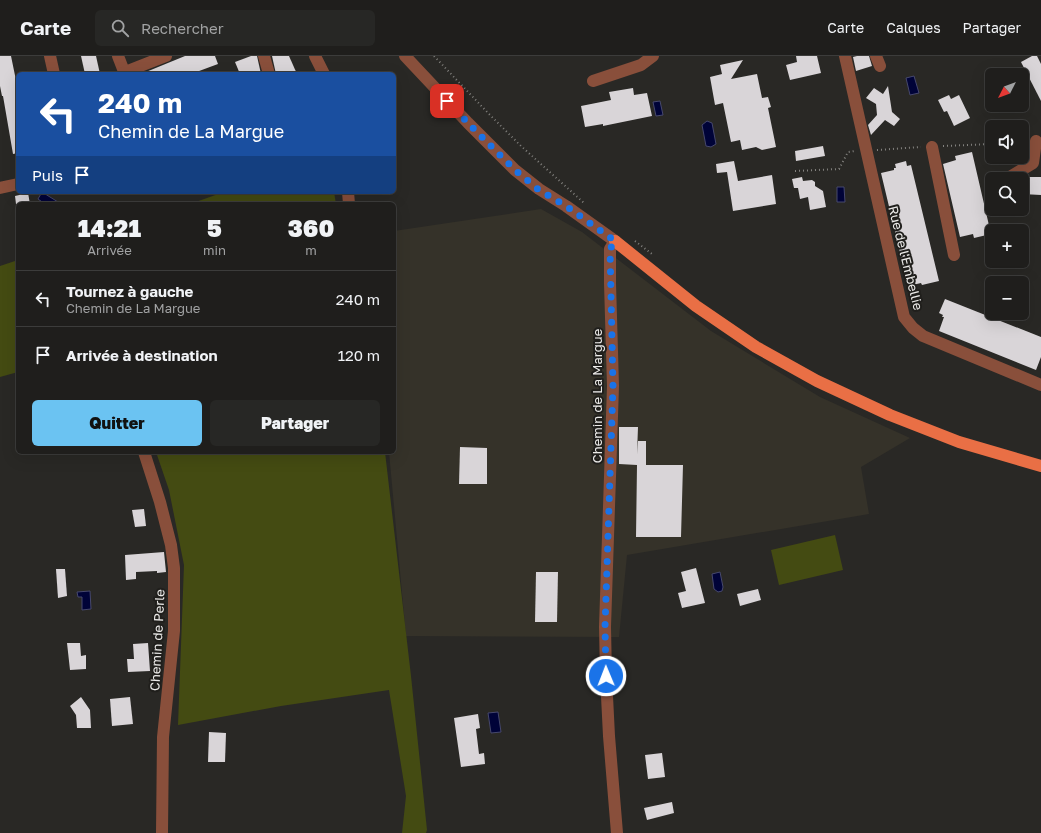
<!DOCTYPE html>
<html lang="fr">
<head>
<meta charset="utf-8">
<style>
  :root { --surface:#1f1e1c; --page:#272725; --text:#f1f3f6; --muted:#a1a2a3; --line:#3c3c3b; --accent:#6bc3f2 }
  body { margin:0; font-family:"Golos Text",sans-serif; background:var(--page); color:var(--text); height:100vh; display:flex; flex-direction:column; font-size:15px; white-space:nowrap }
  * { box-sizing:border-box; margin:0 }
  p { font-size:13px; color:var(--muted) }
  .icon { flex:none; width:22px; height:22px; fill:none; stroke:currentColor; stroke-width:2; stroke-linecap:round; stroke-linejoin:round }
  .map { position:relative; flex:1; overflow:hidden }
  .details { position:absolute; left:16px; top:146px; width:380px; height:252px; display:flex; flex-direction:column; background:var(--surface); border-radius:6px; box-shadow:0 4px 16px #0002,0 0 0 1px var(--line) }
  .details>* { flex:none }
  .guide { position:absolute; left:16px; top:16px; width:380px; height:122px; border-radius:6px; box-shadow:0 4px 16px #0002,0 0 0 1px var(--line); background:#1a4fa0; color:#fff; overflow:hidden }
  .needle { width:26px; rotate:228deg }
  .tools { position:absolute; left:985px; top:12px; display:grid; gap:8px }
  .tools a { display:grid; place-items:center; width:44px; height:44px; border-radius:6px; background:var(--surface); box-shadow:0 4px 16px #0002,0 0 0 1px var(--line); font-size:20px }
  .pin { position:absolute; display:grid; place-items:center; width:34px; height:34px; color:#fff; margin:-17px; border-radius:8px; box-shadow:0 2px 6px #0006 }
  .me { position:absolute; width:44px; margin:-22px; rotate:359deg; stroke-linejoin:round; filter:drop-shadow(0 0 3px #0008) }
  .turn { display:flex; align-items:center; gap:14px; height:84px; padding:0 16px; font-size:18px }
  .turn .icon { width:52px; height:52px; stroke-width:2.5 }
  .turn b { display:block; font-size:28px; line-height:34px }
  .then { display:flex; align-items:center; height:38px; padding:0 16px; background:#0003; gap:8px; font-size:15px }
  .eta { display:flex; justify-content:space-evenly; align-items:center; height:68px; text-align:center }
  .eta b { font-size:24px; font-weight:800; line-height:28px }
  .button { display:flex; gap:8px; margin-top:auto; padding:8px 16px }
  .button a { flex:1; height:46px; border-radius:6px; background:var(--accent); color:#111; font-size:16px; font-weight:800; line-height:46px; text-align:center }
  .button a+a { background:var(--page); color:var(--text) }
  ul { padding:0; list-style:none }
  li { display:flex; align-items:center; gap:12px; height:56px; padding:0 16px; border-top:1px solid var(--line) }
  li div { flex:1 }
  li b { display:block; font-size:15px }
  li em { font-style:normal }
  header { display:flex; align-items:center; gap:24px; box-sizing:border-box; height:56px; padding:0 20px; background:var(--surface); border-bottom:1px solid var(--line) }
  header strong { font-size:19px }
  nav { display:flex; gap:22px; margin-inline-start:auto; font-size:14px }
  .search { width:280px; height:36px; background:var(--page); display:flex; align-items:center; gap:10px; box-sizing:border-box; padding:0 14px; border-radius:6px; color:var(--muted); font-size:15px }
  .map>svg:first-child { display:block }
  .built { fill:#353229 }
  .green { fill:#444b12 }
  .water { fill:#000338; stroke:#46486d }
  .building { fill:#d9d5d8 }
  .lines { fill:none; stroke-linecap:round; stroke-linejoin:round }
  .path { stroke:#83827f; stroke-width:2; stroke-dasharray:1 3; stroke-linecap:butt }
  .minor { stroke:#894f3b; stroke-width:12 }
  .major { stroke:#e96f45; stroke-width:12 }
  .route { stroke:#1a73e8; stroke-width:7; stroke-dasharray:0 12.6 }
  .labels { text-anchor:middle; stroke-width:4; stroke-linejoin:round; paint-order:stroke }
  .street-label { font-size:13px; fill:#ebeae8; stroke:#201f1c }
</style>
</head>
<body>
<header>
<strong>Carte</strong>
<div class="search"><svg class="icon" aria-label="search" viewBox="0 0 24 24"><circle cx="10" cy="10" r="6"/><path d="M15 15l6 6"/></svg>Rechercher</div>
<nav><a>Carte</a><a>Calques</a><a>Partager</a></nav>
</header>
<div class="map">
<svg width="1041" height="777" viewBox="0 0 1041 777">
  <rect width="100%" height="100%" fill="#292825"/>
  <!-- built -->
  <path class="built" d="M541 153 582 176 711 275 820 341 910 382 861 411 869 458 627 499 619 581 406 580 389 396H394V175Z"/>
  <!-- green -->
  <g class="green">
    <path d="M224 136H334L336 148H190Z"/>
    <path d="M18 204V316L0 321V210Z"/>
    <path d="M156 396H385L411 620 427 774 426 777H402L406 740 389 634 281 650 178 669 184 509 169 434Z"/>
    <path d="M835 479 843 514 779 529 771 494Z"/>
  </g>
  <!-- water -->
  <g class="water">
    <path d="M914 20 919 37 910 39 906 22Z"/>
    <path d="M660 45 663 59 656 60 653 46Z"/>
    <path d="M707 65 712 67 716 88 711 91 706 90 702 69Z"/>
    <path d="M837 131H844L845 146H837Z"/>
    <path d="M42 136 58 146 56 148H45L38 143Z"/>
    <path d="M720 516 723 531 722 535 718 536 714 533 712 518Z"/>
    <path d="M90 535 91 553 82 554V541H78L77 536Z"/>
    <path d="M498 656 501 676 491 677 488 657Z"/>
  </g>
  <!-- building -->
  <g class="building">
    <path d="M0 0H11L18 34V97L13 98 3 40H2L0 30Z"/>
    <path d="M81 0H96L100 18H85Z"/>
    <path d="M185 0H215L218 8 191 18H141Z"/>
    <path d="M251 0H257L261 18H240L235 6Z"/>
    <path d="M272 0H289L297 18H276Z"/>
    <path d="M796 0H817L821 17 790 24 786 9 797 6Z"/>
    <path d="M857 0H869L872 10 856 15 853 1Z"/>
    <path d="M1032 0H1037L1041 8V45L1021 6Z"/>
    <path d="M743 4 731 23 757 18 762 42 768 41 771 51 768 52 776 91 762 94 756 91 742 94 740 84 731 86 723 47 715 49 710 21 722 18 720 9Z"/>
    <path d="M888 30 892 56 900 63 894 70 885 64 871 79 868 69 877 59 876 48 866 42 874 32 883 38Z"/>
    <path d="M633 32 634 39 647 37 652 60 603 70V68L585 71 581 50 611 44 609 36Z"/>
    <path d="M949 39 951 43 959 39 970 62 954 70 947 55 944 56 938 44Z"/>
    <path d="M823 90 825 100 796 105 795 95Z"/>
    <path d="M972 96 991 178 974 182 973 178 960 181 943 108 956 104 955 100Z"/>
    <path d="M734 105 738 125 772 119 776 148 733 155 727 116 717 117 716 108Z"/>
    <path d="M906 105 907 110 911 109 939 225 922 229 921 227 908 230 881 117 894 114V112H896L895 108Z"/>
    <path d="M802 121 803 125 812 124 815 126V130L823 135 826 151 810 154 808 141 800 143 798 132H794L792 123Z"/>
    <path d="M1024 121H1041V139L1022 138V122Z"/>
    <path d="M28 137 30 148H16L15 140Z"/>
    <path d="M945 243 1041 281V301L1036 314 939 275 944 261H942L943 259 939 257Z"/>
    <path d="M619 371H638L637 398 638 385H646V409H683L681 481H636L637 409 619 408Z"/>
    <path d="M460 391 487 392V428H459Z"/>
    <path d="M144 453 146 470 135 471 132 454Z"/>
    <path d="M164 496 166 516 157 517V515L136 516V523L126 524 125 499Z"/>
    <path d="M696 512 705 547 682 552 678 537 686 535 681 516Z"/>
    <path d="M56 513H65L67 540 58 542Z"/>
    <path d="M536 516H558L557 566H535Z"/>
    <path d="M758 533 761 544 740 550 737 538Z"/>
    <path d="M67 587H80L81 600 86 599V613L70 614Z"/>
    <path d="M148 587 150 615 128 616 127 603H134L133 588Z"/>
    <path d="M81 641 90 654 91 672H77L76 659 70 650Z"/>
    <path d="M130 641 133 668 112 670 110 643Z"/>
    <path d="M478 658 480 672 476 673 479 698 484 697 485 708 461 711 454 662Z"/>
    <path d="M209 676 226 677 225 706H208Z"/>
    <path d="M662 697 665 721 648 723 645 699Z"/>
    <path d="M672 746 674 757 647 764 644 752Z"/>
  </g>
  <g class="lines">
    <!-- path -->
    <g class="path">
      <path d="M434 0 489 58 521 90 584 147"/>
      <path d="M943 90 992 88"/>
      <path d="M877 94 921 91"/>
      <path d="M795 115 839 113 848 96 855 95"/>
      <path d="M635 185 652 198"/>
    </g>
    <!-- minor -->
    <g class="minor">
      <path d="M50 0 54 18"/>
      <path d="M118 0 125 18"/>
      <path d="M264 0 269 18"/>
      <path d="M315 0 324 18"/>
      <path d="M405 0 468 67 515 114 539 133 566 150 615 185 610 193V227L613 330 605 571 606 620 609 680 617 777"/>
      <path d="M845 0 904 261 913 272 923 280 1041 329"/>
      <path d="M876 0 880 10"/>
      <path d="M125 16 166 0"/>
      <path d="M593 25 641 9 653 0"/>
      <path d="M932 91 954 199"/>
      <path d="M1009 123 1010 121 1033 107 1036 85"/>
      <path d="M0 132 18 128"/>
      <path d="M348 136 349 148"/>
      <path d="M144 396 160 446 171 489 174 512V575L163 681 162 777"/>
    </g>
    <!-- major -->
    <path class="major" d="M615 185 696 250 756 291 817 325 890 359 959 386 1041 410"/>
  </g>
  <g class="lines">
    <!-- route -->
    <path class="route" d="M447 45 468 67 515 114 539 134 566 150 615 185 610 193 613 330 605 571 606 620"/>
  </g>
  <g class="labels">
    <!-- street labels -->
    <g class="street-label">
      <text transform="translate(906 202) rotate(76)" y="5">Rue de l'Embellie</text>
      <text transform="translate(597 340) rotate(-90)" y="5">Chemin de La Margue</text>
      <text transform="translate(157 584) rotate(-87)" y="5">Chemin de Perle</text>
    </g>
  </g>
</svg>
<div class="tools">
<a><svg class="needle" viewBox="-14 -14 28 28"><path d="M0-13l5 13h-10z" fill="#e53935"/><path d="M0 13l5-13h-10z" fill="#a1a2a3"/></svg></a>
<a><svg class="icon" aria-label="sound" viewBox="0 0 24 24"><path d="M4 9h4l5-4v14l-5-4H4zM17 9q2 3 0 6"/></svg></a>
<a><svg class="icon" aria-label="search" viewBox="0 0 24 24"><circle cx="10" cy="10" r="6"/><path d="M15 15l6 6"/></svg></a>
<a>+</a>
<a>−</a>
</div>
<div class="pin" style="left:447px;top:45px;background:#d93025"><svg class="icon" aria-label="arrive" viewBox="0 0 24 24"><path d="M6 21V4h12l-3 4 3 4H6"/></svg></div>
<svg class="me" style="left:606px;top:620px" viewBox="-20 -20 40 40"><circle r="17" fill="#1a73e8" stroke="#fff" stroke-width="3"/><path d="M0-11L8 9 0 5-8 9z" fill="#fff"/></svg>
<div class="guide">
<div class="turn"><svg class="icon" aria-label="left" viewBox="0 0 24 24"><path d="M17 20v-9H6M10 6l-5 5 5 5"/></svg><div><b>240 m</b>Chemin de La Margue</div></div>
<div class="then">Puis<svg class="icon" aria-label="arrive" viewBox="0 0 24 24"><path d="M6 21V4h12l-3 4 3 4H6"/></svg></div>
</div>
<section class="details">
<div class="eta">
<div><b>14:21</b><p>Arrivée</p></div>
<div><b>5</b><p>min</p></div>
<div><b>360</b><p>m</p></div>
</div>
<ul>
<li><svg class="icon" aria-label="left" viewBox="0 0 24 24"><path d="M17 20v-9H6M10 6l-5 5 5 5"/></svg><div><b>Tournez à gauche</b><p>Chemin de La Margue</p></div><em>240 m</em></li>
<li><svg class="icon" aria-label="arrive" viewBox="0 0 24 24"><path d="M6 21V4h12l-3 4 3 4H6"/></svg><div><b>Arrivée à destination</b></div><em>120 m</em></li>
</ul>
<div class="button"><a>Quitter</a><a>Partager</a></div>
</section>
</div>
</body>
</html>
